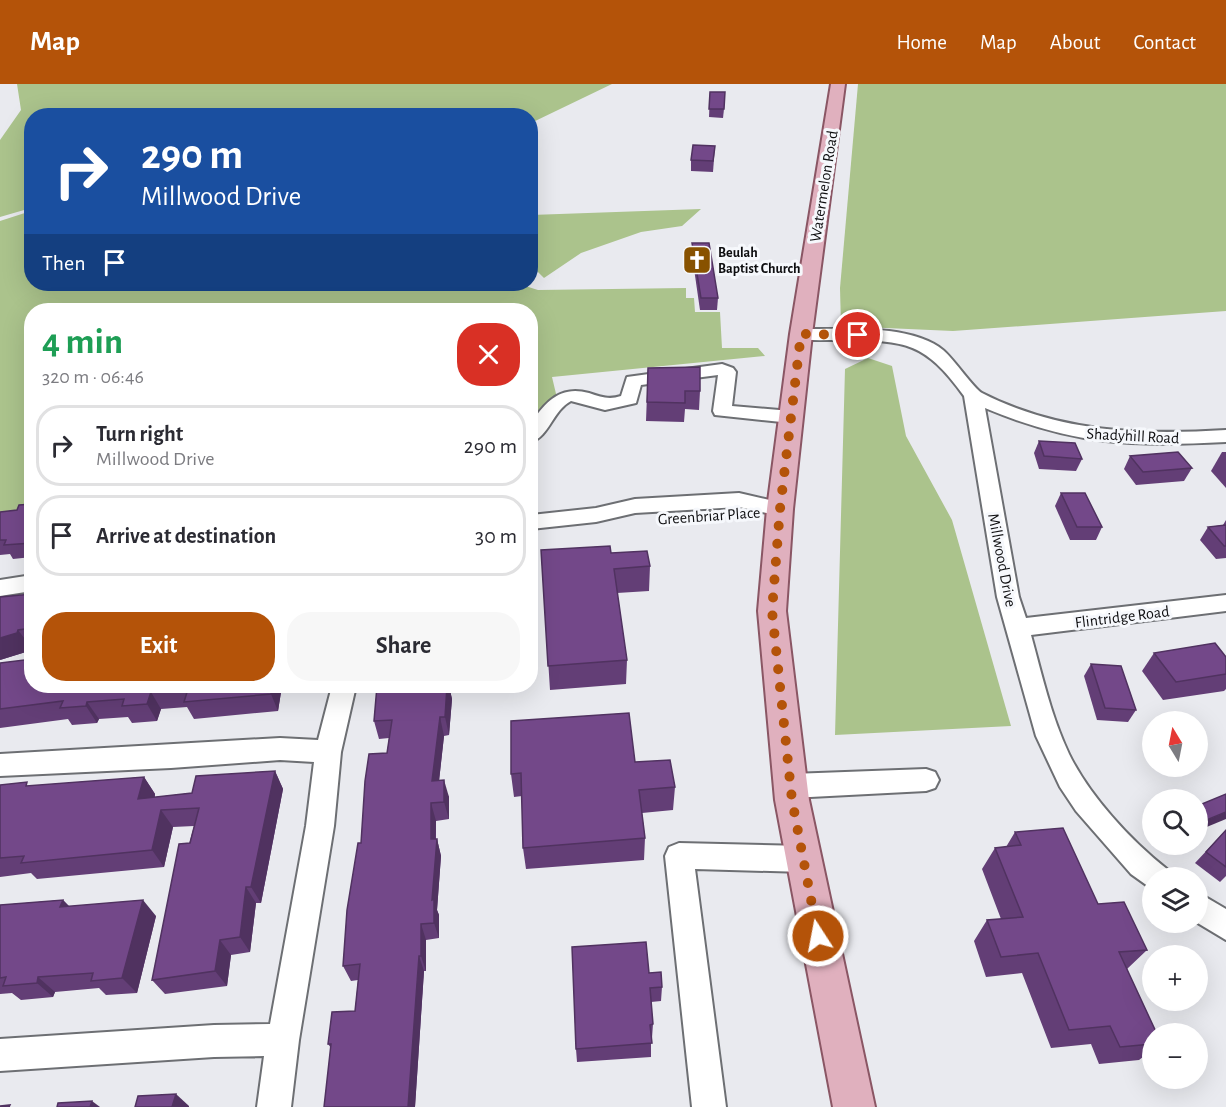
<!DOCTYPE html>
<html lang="en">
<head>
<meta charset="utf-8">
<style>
  :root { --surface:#fff; --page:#f7f7f7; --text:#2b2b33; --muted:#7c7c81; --line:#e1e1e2; --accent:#b45309 }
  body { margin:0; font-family:"Alegreya Sans",sans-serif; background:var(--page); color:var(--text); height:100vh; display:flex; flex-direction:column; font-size:22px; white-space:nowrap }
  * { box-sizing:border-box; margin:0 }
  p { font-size:20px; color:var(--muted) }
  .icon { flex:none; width:33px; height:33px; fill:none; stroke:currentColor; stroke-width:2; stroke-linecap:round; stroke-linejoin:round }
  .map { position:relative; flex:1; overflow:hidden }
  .details { position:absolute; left:24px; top:219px; width:514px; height:390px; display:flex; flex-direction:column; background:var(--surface); border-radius:24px; box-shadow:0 6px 24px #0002 }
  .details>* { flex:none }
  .hud { position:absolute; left:24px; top:24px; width:514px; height:183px; border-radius:24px; box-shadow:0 6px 24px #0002; background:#1a4fa0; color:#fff; overflow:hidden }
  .needle { width:39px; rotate:350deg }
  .fabs { position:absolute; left:1142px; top:627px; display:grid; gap:12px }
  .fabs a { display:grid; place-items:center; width:66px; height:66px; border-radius:50%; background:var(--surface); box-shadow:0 6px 24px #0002; font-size:30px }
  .pin { position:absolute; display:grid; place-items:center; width:51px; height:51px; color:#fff; margin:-26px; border:3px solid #fff; border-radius:50%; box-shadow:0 2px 6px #0007 }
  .me { position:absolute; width:66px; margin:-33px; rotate:349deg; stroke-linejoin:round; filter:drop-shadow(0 0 4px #0008) }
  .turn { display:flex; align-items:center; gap:21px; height:126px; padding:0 18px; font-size:27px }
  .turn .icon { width:78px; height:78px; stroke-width:2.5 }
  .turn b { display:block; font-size:42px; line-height:51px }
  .then { display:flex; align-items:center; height:57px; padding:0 18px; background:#0003; gap:12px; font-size:22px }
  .round { display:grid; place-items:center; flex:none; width:63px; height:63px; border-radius:24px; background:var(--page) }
  .summary { display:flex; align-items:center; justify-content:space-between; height:102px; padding:0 18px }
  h1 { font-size:36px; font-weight:600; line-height:45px; color:#1e9e55 }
  .cta { display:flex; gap:12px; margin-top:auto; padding:12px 18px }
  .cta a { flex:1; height:69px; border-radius:24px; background:var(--accent); color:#fff; font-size:24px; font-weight:600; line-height:69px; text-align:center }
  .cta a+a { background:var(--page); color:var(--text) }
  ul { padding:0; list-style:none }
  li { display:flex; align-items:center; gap:18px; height:81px; margin:0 12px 9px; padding:0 6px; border:3px solid var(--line); border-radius:24px }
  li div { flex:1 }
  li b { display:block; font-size:22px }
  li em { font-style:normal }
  header { display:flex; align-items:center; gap:36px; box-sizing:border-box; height:84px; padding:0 30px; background:var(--accent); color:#fff }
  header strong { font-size:28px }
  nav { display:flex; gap:33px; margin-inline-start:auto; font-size:21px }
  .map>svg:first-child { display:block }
  .green { fill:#abc38c }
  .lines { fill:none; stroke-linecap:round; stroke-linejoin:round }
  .minor-casing { stroke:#6d6f73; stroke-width:4 }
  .major-casing { stroke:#8a5664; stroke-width:4 }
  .minor { fill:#fff; fill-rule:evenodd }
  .major { fill:#e0b0be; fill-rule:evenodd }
  .wall { fill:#633e76 }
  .shaded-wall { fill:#503260 }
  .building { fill:#734889; stroke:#503260; stroke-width:1.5 }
  .route { stroke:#b45309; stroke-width:10; stroke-dasharray:0 18 }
  .labels { text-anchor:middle; stroke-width:6; stroke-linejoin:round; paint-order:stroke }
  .far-poi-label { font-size:14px; font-weight:bold; fill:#0e0e10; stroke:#f6f8fc; text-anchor:start }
  .street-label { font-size:16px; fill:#0e0e10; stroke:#f6f8fc }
</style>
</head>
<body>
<header>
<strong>Map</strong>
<nav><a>Home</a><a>Map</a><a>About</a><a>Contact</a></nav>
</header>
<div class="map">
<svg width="1226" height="1023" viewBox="0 0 1226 1023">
  <rect width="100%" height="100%" fill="#e9eaef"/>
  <!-- green -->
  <g class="green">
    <path d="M17 0H612L531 39V32H32L31 124 0 133V56L21 26Z"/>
    <path d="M858 0H1226V227L953 247 841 242 840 204Z"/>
    <path d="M701 125 682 142 641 148 581 169 544 194 531 181V131Z"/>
    <path d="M31 127 32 200H519L538 206 686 204V214H694L695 228H720L722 264H758L765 272 552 293 557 314 532 339 531 226H32L31 431 0 434V137Z"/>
    <path d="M868 274 892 282 906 352 952 436 1011 642 835 651 845 285Z"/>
  </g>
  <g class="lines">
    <!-- minor casing -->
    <g class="minor-casing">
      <g id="minor">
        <path d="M801 245C842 246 909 239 943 266 954 275 974 305 982 309 1060 349 1141 351 1226 346V358C1131 363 1074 361 985 324L1019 513 1026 534 1226 511V527L1031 551C1042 591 1051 632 1069 670 1089 711 1130 756 1167 785L1171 794H1152V805L1131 790 1076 727 1060 703 1036 652 997 513 964 312C923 255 903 257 837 256 823 256 808 257 795 254L793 250Z"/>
        <path d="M722 280 733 284 736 288 732 322 791 327 798 329 800 333 798 337 791 339 715 331 713 327 718 291 641 301 636 319 605 326 571 317C553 326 549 353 531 358V339C546 317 561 301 589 309 601 313 609 316 621 312L627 293Z"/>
        <path d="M739 409 787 420 790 425 787 430 780 432 739 423 635 429 596 438 531 445V431L596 424 635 415Z"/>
        <path d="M32 491V507L0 512V496Z"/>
        <path d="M332 602H356L341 668 334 742 299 956 291 1023H257L264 972 214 973 0 987V955L214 941 270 940 306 742 314 678 280 676 171 684 0 692V670L280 654 318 656Z"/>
        <path d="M926 685 935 688 939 696 935 704 926 707 791 714 782 710 778 702 782 694 791 690Z"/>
        <path d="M679 759 804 762 814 766 818 775 814 784 804 788 695 785 726 1023H692L665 772 669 763Z"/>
        <path d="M1197 808 1226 825V856L1196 838Z"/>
      </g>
    </g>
    <!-- major casing -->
    <g class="major-casing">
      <path id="major" d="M831 0H845L812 250 793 425 786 527 809 716 875 1023H833L775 716 758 527 767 425 790 250Z"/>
    </g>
    <!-- minor -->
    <use href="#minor" class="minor"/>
    <!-- major -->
    <use href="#major" class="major"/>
  </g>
  <!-- wall -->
  <g class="wall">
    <path d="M710 8 724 25 723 34 709 33Z"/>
    <path d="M715 62 713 88 691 87V76Z"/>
    <path d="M692 159 718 214 717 226H700L692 171Z"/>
    <path d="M648 284 700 307 699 326 685 325 684 338 646 337Z"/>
    <path d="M1039 357 1082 375 1076 387 1039 385 1034 369Z"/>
    <path d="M1222 368H1226V404L1211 387Z"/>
    <path d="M1130 372 1192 384 1184 397 1136 401 1124 385Z"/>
    <path d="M1061 409 1102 443 1096 456H1070L1055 422Z"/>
    <path d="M32 420V473L13 475 10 470 0 471V428L17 426Z"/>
    <path d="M1226 436V474L1216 475 1200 456 1208 443 1223 441Z"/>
    <path d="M541 466 611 469 650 482 649 507 617 509 627 576 626 600 550 606Z"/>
    <path d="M32 510V563H31L29 567 0 576Z"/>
    <path d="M1154 569 1226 573V605L1224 607 1163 616 1142 587Z"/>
    <path d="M0 579 32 602H282L278 627 194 635 187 623 161 625 157 637 132 639 128 633 99 635 97 639 72 641 68 635 0 644Z"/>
    <path d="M1091 580 1136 626 1128 638 1097 636 1084 592Z"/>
    <path d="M377 602H449L452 615 449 651 444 652 439 697 449 713V735L436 737V755H437L441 772 437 826 439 831V854L426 856V887H424L415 1023H324L331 964 328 960 355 927 358 896 351 897 343 882 361 759 387 669 389 654 379 655 374 637Z"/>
    <path d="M635 678 675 703 673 726 642 729 645 754 644 776 526 785 523 764 522 712 514 713 511 690Z"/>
    <path d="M275 687 283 705 261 819H256L250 868 231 871 227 902 165 910 152 896 194 742 173 743 164 783 37 795 31 789 0 793V701L31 702 144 693 155 710V713L192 709Z"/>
    <path d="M1226 746V792L1220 798 1195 779Z"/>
    <path d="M1015 748 1098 820 1147 866 1127 885 1152 950V966L1139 976 1099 980 1091 960 1051 964 1022 889 986 893 974 857 987 836 1001 835 982 785 995 764 1006 763Z"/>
    <path d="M63 816 69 822 156 832 137 909 106 911 99 904 55 908 53 913 21 916 12 909 0 910V821Z"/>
    <path d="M649 889 662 903 661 917 651 918 653 940 652 954H651V973L577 978 576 965Z"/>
  </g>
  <!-- shaded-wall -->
  <g class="shaded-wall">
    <path d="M18 546 31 563 29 567 0 576V554Z"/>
    <path d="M272 602H282L278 627 271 610Z"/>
    <path d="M447 602H449L452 615 449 651 445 633Z"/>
    <path d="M151 608 161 625 157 637 147 620Z"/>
    <path d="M87 618 99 635 97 639 86 622Z"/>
    <path d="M440 633 444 652 437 715 432 697Z"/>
    <path d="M275 687 283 705 261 819 251 803Z"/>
    <path d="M144 693 155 710 150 732 138 715Z"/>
    <path d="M444 696 449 713V735L444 718Z"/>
    <path d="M431 719 436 737 435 770 437 755 441 772 437 826 439 831V854L434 839 432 816Z"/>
    <path d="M161 726 173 743 164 783 152 766Z"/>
    <path d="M1226 728V735L1197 747V740Z"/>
    <path d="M246 803 256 819 250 868 240 853Z"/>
    <path d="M63 816 78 832 60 823Z"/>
    <path d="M143 816 156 832 137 909 122 894Z"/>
    <path d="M421 840 426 856V887L421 872Z"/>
    <path d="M220 856 231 871 227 902 215 887Z"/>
    <path d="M419 872 424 887 415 1023H408Z"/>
    <path d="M38 893 55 908 53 913 37 899Z"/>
    <path d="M176 1010 189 1022V1023H172Z"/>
    <path d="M92 1017 100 1023H90Z"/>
  </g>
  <!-- building -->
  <g class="building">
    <path d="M710 8H725L724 25H709Z"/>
    <path d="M693 61 715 62 713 77 691 76Z"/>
    <path d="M692 159H709L718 214H701Z"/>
    <path d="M700 283V307H685V319L647 318 648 284Z"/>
    <path d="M1039 357 1075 359 1082 375 1044 372Z"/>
    <path d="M1178 368 1192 384 1143 388 1130 372Z"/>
    <path d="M1061 409H1085L1102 443H1077Z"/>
    <path d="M32 420V459L4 461 6 456H0V428L17 426 19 421Z"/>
    <path d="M1226 441V462H1224L1208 443Z"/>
    <path d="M610 462 611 469 647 467 650 482 614 485 627 576 548 582 541 466Z"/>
    <path d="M32 510V544L18 546 17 549 0 554V513Z"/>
    <path d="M1215 559 1226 573V590L1176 598 1154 569Z"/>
    <path d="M32 575V602H272L271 610 184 618 188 605 151 608 147 620 122 622 124 615 87 618 86 622 60 624 63 617 0 625V579Z"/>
    <path d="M1091 580 1121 582 1136 626 1105 624Z"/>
    <path d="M377 602H447L445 633H440L432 697 444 696V718L431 719V755H437L432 816 434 815V839L421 840V872H419L408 1023H324L331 960H328L332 928 355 927 360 880 343 882 347 826 358 759H361L365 697 369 670 387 669 392 636 374 637Z"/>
    <path d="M629 629 635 678 670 676 675 703 639 706 645 754 523 764 521 689 511 690V637Z"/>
    <path d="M275 687 251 803H246L240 853 220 856 215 887 152 896 179 760 190 759 199 724 161 726 152 766 21 779 24 772 0 774V701L27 698 26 702 144 693 138 715 192 709 196 692Z"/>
    <path d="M1226 710V728L1197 740V722Z"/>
    <path d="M1063 744 1098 820 1124 818 1147 866 1119 868 1157 950H1152V960L1120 963 1110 942 1069 946 1038 869 1001 873 987 836 1023 833 995 764 1021 761 1015 748Z"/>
    <path d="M1226 746V783L1206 768Z"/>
    <path d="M63 816 60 823 143 816 122 894 91 897 93 889 38 893 37 899 3 902 6 893 0 894V821Z"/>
    <path d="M646 858 649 889 661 888 662 903 650 904 653 940 650 941 652 959 576 965 572 863Z"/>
    <path d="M176 1010 172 1023H135L138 1012Z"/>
    <path d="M92 1017 90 1023H57L58 1019Z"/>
    <path d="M10 1021 9 1023H0V1022Z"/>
  </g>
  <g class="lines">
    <!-- route -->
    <path class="route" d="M818 852 792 716 772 527 780 425 801 250 858 251"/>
  </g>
  <!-- icons -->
  <defs>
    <g id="church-square" transform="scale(1.5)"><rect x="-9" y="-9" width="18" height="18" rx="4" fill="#885200" stroke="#f6f8fc"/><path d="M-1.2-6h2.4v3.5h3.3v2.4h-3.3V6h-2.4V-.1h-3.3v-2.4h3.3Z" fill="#fff"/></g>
  </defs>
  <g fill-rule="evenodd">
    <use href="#church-square" x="697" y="176"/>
  </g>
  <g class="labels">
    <!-- far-poi labels -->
    <g class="far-poi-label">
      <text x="718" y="173">Beulah<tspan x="718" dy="16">Baptist Church</tspan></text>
    </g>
    <!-- street labels -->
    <g class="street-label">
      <text transform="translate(823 102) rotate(-81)" y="6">Watermelon Road</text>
      <text transform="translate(1133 351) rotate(3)" y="6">Shadyhill Road</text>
      <text transform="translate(709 431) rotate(-4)" y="6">Greenbriar Place</text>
      <text transform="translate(1003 476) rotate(79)" y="6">Millwood Drive</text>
      <text transform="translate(1122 532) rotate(-7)" y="6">Flintridge Road</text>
    </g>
  </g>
</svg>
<div class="fabs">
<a><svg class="needle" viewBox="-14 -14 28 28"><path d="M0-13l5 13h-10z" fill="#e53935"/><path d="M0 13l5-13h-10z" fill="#7c7c81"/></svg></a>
<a><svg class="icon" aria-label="search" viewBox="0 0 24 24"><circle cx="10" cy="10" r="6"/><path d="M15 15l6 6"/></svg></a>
<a><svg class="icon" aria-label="layers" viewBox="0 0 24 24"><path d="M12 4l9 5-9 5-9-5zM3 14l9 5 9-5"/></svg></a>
<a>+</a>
<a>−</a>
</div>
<div class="pin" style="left:858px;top:251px;background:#d93025"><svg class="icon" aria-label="arrive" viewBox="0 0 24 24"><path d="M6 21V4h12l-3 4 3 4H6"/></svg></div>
<svg class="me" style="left:818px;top:852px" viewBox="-20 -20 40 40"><circle r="17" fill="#b45309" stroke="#fff" stroke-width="3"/><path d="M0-11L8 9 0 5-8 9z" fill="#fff"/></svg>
<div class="hud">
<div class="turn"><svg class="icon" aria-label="right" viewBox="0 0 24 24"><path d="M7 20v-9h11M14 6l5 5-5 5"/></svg><div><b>290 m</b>Millwood Drive</div></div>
<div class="then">Then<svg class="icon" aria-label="arrive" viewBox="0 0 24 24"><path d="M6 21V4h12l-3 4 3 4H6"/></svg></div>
</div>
<section class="details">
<div class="summary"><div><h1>4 min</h1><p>320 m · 06:46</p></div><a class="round" style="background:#d93025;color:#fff"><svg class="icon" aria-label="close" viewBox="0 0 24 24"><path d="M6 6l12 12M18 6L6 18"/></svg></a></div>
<ul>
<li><svg class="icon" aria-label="right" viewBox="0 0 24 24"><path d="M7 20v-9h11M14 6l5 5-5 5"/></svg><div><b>Turn right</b><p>Millwood Drive</p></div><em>290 m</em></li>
<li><svg class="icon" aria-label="arrive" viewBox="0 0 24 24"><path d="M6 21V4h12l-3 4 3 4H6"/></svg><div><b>Arrive at destination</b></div><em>30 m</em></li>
</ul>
<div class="cta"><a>Exit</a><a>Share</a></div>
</section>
</div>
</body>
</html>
